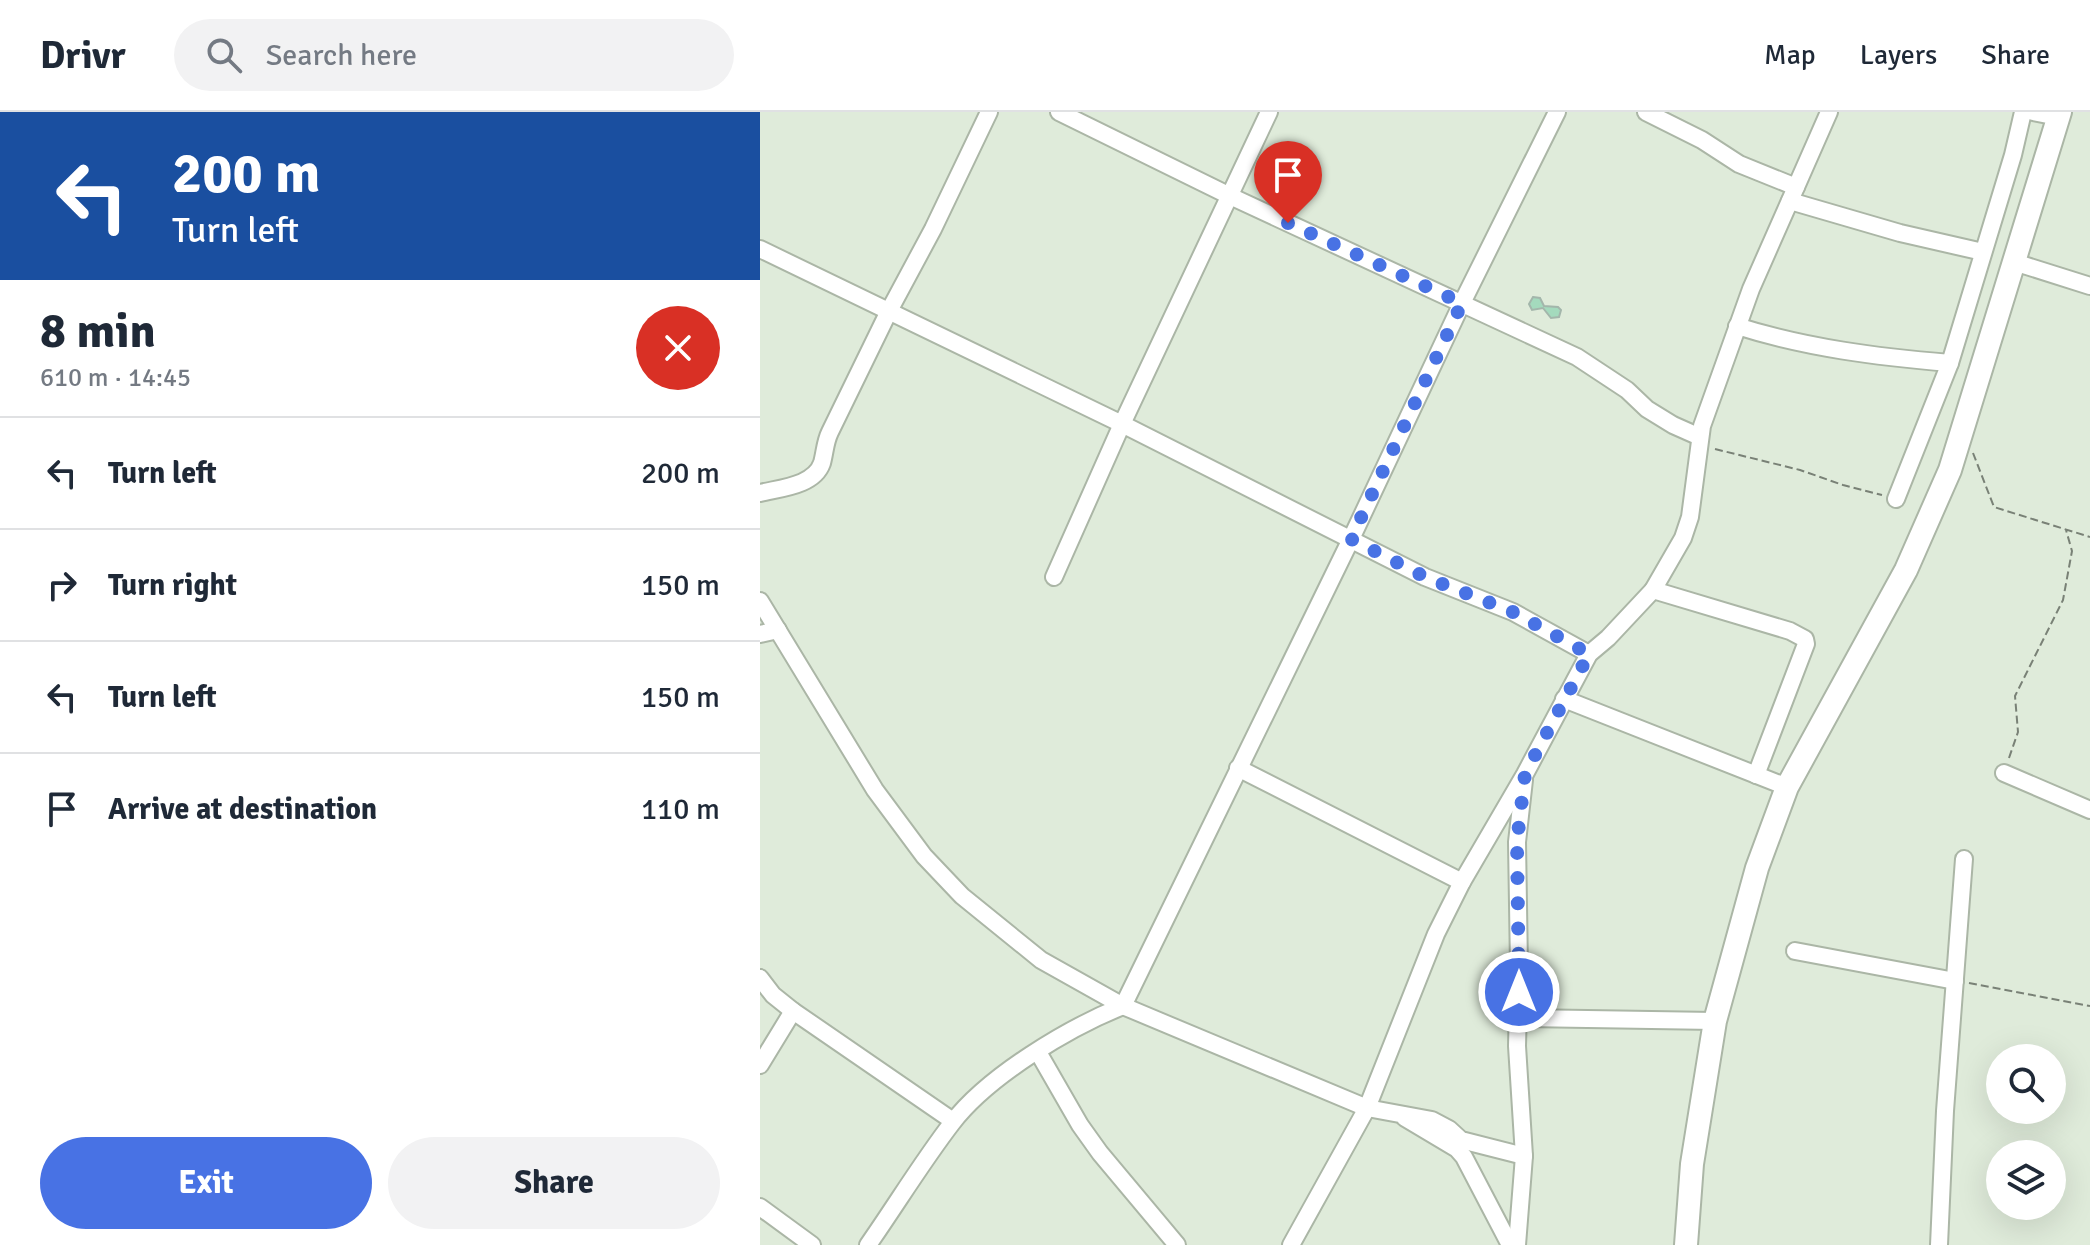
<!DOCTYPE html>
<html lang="en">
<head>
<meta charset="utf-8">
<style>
  :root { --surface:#fff; --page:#f2f2f3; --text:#1f2937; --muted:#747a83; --line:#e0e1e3; --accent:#4872e4 }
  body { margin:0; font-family:Signika,sans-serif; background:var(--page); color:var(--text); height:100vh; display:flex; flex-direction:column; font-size:30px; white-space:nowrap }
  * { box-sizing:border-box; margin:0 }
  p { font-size:26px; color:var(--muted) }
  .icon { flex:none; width:44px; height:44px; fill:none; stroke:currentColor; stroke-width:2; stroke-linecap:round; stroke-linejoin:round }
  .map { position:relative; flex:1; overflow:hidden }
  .details { display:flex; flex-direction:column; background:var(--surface); width:760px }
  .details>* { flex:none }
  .guide { background:#1a4fa0; color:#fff; overflow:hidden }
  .buttons { position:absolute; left:1226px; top:932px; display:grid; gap:16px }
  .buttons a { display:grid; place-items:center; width:80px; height:80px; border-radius:50%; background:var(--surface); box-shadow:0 8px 32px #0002; font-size:40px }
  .pin { position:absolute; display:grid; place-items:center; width:68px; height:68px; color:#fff; margin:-82px -34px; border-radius:50% 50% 50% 0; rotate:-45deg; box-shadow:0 0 8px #0007 }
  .pin .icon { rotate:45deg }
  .me { position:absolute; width:88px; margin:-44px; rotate:0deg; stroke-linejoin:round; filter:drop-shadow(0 0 6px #0008) }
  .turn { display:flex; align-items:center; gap:28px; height:168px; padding:0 40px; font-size:36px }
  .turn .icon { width:104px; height:104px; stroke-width:2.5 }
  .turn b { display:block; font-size:56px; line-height:68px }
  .round { display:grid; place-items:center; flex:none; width:84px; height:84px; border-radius:42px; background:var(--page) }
  .headline { display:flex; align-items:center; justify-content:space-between; height:136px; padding:0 40px }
  h1 { font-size:48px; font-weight:800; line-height:60px }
  .cta { display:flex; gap:16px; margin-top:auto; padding:16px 40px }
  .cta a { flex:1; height:92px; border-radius:48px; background:var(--accent); color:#fff; font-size:32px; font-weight:800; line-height:92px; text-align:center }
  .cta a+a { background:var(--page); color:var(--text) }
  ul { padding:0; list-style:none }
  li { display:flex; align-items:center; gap:24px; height:112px; padding:0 40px; border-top:2px solid var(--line) }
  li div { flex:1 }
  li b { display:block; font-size:30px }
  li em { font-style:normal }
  header { display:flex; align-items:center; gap:48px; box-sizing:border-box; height:112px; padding:0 40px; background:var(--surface); border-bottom:2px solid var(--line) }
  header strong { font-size:38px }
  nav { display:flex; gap:44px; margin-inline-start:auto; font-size:28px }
  .search { width:560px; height:72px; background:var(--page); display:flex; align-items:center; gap:20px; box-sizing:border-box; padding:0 28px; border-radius:44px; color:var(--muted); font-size:30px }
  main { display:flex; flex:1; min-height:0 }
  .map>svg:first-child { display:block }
  .building { fill:#a4dabd; stroke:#a3b6ab; stroke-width:2 }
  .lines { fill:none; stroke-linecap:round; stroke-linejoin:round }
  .minor-casing { stroke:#abb6a6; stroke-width:20 }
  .highway-casing { stroke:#abb6a6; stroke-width:26 }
  .path { stroke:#798176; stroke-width:2; stroke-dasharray:8 4; stroke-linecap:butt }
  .minor { stroke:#fff; stroke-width:16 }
  .highway { stroke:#fff; stroke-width:22 }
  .route { stroke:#4872e4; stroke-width:14; stroke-dasharray:0 25.2 }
</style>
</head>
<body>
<header>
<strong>Drivr</strong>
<div class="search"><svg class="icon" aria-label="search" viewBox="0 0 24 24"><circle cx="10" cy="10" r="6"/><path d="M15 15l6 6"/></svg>Search here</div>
<nav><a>Map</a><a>Layers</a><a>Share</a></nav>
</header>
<main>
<section class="details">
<div class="guide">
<div class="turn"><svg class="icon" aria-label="left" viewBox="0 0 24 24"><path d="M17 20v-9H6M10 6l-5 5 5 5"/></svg><div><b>200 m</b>Turn left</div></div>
</div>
<div class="headline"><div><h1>8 min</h1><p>610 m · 14:45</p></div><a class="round" style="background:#d93025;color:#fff"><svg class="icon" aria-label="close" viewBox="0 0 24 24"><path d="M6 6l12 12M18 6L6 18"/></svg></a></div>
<ul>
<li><svg class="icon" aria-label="left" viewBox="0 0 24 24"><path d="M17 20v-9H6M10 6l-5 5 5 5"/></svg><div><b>Turn left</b></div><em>200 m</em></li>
<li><svg class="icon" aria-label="right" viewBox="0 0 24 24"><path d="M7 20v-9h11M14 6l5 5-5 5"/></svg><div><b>Turn right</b></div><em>150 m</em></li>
<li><svg class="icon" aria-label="left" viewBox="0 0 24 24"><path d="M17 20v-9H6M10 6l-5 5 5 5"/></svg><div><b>Turn left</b></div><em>150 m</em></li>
<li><svg class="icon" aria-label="arrive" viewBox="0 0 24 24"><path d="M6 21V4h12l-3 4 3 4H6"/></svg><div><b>Arrive at destination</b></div><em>110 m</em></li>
</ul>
<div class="cta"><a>Exit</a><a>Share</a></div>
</section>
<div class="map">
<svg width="1330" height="1133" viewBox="0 0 1330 1133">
  <rect width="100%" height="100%" fill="#dfebda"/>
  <!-- building -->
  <path class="building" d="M773 185 780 186 784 194 798 195 801 198 799 205 791 206 783 196 772 198 769 192Z"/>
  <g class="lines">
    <!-- minor casing -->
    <g class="minor-casing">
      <g id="minor">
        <path d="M299 0 470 84 817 245 867 278 887 297 913 313 940 325"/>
        <path d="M886 0 942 28 979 52 1036 75 1069 0"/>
        <path d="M1273 0 1298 5"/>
        <path d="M1030 89 1140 121 1223 140"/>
        <path d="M0 137 362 312 665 465 753 500 829 542"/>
        <path d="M1254 150 1330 174"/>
        <path d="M977 214C1046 236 1118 245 1190 251"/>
        <path d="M0 381C20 376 54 374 62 351 65 340 65 330 70 320L129 199 173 117 229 0"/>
        <path d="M1136 387 1190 251 1253 43 1263 0"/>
        <path d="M294 465 362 312 509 0"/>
        <path d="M893 478 1030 519 1045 527 1046 532 996 663"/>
        <path d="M0 489 115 678 164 744 202 784 281 848 363 894 607 996 672 1008 689 1017 701 1028 764 1044"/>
        <path d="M0 522 18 518"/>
        <path d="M804 587 1027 675"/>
        <path d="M478 656 702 770"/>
        <path d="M1244 661 1330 698"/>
        <path d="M1035 839 1195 869"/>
        <path d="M0 866 13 883 33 899 193 1009"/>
        <path d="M758 906 955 909"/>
        <path d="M278 940 320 1013 340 1041 417 1133"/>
        <path d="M0 953 33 899"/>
        <path d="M645 1006 697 1037 704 1045 750 1133"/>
        <path d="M0 1095 52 1133"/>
        <path d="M108 1133C136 1093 162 1050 192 1011 228 964 308 916 363 894L591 427 702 191 797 0"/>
        <path d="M531 1133 607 996 676 822 702 770 765 662 829 542 848 526 893 478 923 426 930 405 942 314 991 177 1036 75"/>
        <path d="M757 1133 764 1044 757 934 759 855 757 730 764 668"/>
        <path d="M1179 1133 1185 999 1204 747"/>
      </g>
    </g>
    <!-- highway casing -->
    <g class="highway-casing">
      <path id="highway" d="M926 1133 932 1052 955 909 997 756 1027 675 1146 458 1190 358 1300 0"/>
    </g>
    <!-- path -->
    <g class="path">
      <path d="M955 337 1040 358 1083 373 1122 383"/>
      <path d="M1213 341 1234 395 1330 425"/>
      <path d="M1249 646 1258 620 1255 584 1303 488 1312 439 1306 418"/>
      <path d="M1209 871 1330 894"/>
    </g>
    <!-- minor -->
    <use href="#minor" class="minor"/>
    <!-- highway -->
    <use href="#highway" class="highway"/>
  </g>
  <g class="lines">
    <!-- route -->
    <path class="route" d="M528 111 702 191 591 427 665 465 753 500 829 542 765 662 757 730 759 880"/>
  </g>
</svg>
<div class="buttons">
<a><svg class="icon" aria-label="search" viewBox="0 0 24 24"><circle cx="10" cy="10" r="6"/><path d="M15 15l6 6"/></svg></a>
<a><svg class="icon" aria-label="layers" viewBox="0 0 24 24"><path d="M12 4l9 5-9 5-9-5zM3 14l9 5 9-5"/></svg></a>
</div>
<div class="pin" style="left:528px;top:111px;background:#d93025"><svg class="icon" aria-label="arrive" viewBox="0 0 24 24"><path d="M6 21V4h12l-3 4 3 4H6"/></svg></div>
<svg class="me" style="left:759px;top:880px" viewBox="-20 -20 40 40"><circle r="17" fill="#4872e4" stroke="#fff" stroke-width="3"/><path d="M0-11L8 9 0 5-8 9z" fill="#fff"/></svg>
</div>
</main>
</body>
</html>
